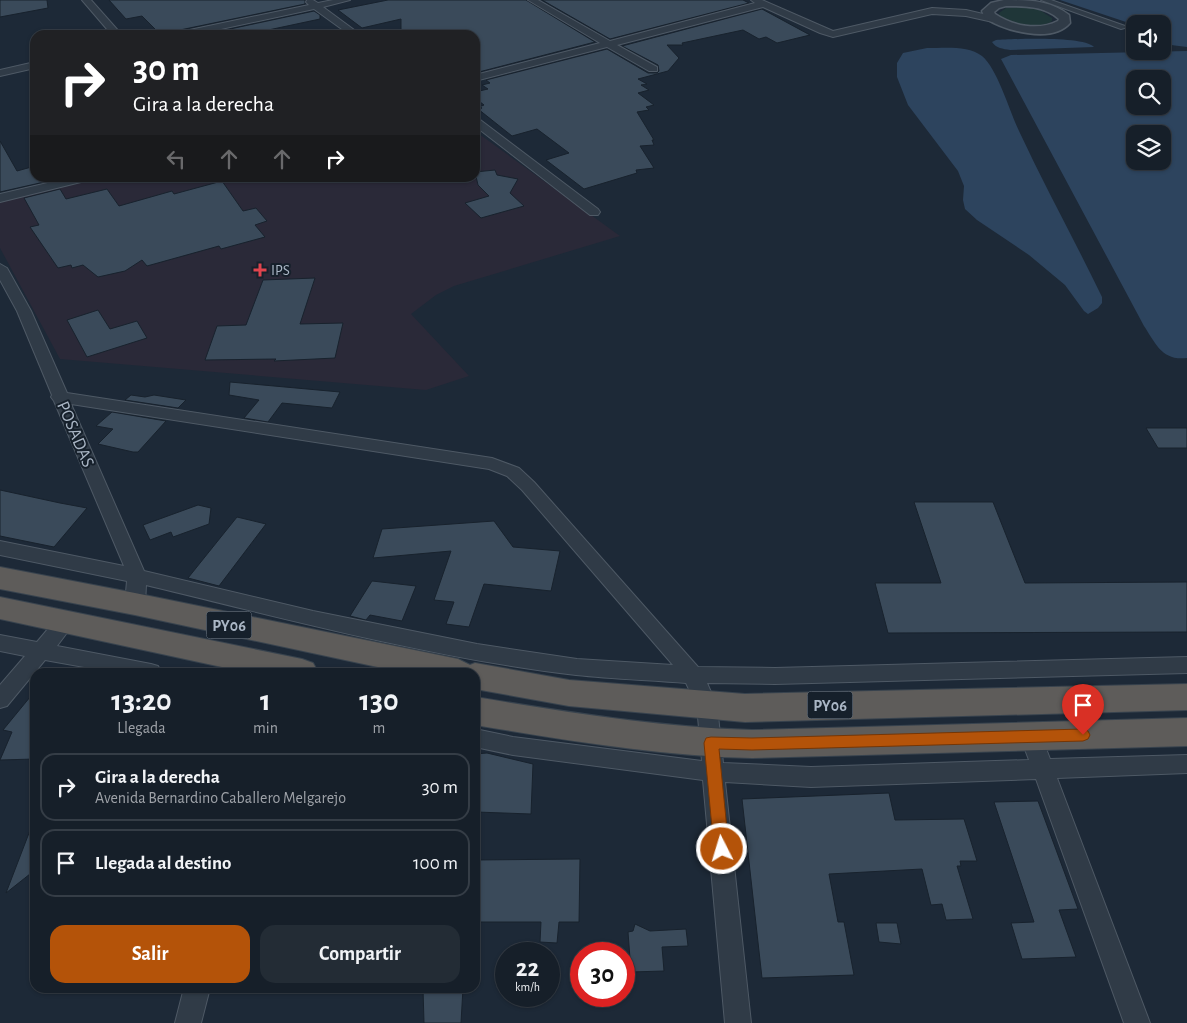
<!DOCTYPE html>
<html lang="es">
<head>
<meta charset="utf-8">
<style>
  :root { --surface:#161f29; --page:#232c35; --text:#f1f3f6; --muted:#9ea2a8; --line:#353d46; --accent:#b45309 }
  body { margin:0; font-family:"Alegreya Sans",sans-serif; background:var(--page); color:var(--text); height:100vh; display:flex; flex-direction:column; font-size:19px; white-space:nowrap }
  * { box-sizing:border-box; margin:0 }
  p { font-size:16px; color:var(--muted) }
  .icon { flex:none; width:28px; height:28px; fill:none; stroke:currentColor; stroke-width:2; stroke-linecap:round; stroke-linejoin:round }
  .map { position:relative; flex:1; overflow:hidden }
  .drawer { position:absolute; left:30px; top:668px; width:450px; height:325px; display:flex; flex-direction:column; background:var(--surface); border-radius:15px; box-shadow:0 1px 4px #0004,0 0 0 1px var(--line) }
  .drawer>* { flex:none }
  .hud { position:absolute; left:30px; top:30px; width:450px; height:152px; border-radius:15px; box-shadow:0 1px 4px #0004,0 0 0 1px var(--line); background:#202124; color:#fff; overflow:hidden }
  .fabs { position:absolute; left:1126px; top:15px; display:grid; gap:10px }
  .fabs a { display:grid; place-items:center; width:45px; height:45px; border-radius:10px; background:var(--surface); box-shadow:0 1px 4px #0004,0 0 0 1px var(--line); font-size:25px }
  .speed { position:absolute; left:495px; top:942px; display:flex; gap:10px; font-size:25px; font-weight:700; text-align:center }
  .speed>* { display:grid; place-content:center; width:65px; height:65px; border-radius:50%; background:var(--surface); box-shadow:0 1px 4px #0004,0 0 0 1px var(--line); line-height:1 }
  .speed small { font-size:12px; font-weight:400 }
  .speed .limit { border:8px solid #d22; background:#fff; color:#111 }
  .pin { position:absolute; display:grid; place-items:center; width:42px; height:42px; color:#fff; margin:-51px -21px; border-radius:50% 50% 50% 0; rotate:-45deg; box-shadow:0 0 5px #0007 }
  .pin .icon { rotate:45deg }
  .me { position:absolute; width:55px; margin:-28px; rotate:355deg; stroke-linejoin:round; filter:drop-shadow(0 0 4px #0008) }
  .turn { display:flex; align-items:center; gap:18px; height:105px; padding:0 20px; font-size:22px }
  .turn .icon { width:65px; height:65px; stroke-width:2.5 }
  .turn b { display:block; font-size:35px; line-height:42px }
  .lanes { display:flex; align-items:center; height:48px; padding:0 20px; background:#0003; justify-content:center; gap:25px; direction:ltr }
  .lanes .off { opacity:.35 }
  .eta { display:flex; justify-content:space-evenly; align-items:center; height:85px; text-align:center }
  .eta b { font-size:30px; font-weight:600; line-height:35px }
  .cta { display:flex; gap:10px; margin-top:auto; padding:10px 20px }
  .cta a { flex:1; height:58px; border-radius:15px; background:var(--accent); color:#fff; font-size:20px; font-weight:600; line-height:58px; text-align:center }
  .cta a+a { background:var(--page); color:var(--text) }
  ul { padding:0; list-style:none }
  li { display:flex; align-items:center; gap:15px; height:68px; margin:0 10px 8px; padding:0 10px; border:2px solid var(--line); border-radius:15px }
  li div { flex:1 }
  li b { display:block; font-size:19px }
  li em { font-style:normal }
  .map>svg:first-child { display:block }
  .medical { fill:#2a2938 }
  .green { fill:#1f3638 }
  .water { fill:#2d445e; fill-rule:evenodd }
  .building { fill:#3a4a5a; stroke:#18222d }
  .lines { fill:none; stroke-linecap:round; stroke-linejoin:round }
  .pedestrian-casing { stroke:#4e5965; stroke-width:2 }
  .minor-casing { stroke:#4e5965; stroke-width:2 }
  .tertiary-casing { stroke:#4e5965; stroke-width:3 }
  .trunk-casing { stroke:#38434e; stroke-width:2 }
  .pedestrian { fill:#303b47; fill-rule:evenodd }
  .minor { fill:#303b47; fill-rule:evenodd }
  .tertiary { fill:#303b47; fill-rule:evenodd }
  .trunk { fill:#5e5c5a; fill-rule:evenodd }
  .route { fill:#b45309; stroke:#753606 }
  .health-dot { fill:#e0444e; stroke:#16202b; stroke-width:2 }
  .labels { text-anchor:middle; stroke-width:4; stroke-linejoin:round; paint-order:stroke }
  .far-poi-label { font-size:15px; fill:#aab6c5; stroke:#16202b; text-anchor:start }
  .shield { fill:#16202b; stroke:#7e8997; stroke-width:1 }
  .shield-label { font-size:16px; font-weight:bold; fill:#aab6c5 }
  .street-label { font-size:18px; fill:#aab6c5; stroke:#16202b }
</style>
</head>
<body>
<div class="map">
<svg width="1187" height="1023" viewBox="0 0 1187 1023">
  <rect width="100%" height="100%" fill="#1d2937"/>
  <!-- medical -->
  <path class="medical" d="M475 131 620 236 454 286 436 295 411 314 469 376 426 390 60 359 0 248V202L97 178H475Z"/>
  <!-- green -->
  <path class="green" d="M1020 7 1038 9 1052 18V21C1039 30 1012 26 1000 16L999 13 1006 8Z"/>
  <!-- water -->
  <g class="water">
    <path d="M1060 0H1187V47L1163 44 1162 24 1135 25Z"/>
    <path d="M996 40C1014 39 1083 36 1094 47L1010 50C1003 49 996 48 992 42Z"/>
    <path d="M927 48C944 48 968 45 982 56 997 68 1010 112 1019 131 1045 187 1075 241 1102 297V303L1098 308 1088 314 1084 311 1065 285 1029 255 977 220 965 209 963 200 964 186 958 171 908 105 897 77V63L903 53Z"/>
    <path d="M1187 51V358C1162 361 1156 344 1144 326L1001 59 1011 55ZM1135 79H1162V106H1135ZM1135 134H1162V161H1135Z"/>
  </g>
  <!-- building -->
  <g class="building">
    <path d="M0 0H47L48 8 0 17Z"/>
    <path d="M109 0H305V4L180 30 173 35H157V31L142 16 126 19Z"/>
    <path d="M388 0H526L595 42 475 73V35H401V19L362 28 338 10Z"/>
    <path d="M542 0H743L749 3 610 39Z"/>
    <path d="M762 9 810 35 777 43 766 37 759 39 743 30 682 43 683 45H667L679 58 668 71 638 79 647 84 641 85 649 90 638 93 654 105 646 107 649 110 637 112 654 140H652L654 145 640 146 654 168 636 170 637 173 584 189 546 160 569 153 537 129 512 136 478 109 482 108 479 107 484 105 475 98V92L488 89 482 85 490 83 486 80 607 49 648 73H657L659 71 658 65 622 46Z"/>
    <path d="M314 11 320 15V19L245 35H202Z"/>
    <path d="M0 141 17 171 35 166V178H52L53 180 0 192Z"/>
    <path d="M495 170 497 175 518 179 510 193 524 206 481 218 465 203 489 196 478 185 475 172Z"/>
    <path d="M222 181 243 211 256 208 267 221 255 225 265 237 221 249 219 246 147 266 142 260 125 271 98 277 83 265 72 268 71 265 58 268 30 227 39 225 24 198 60 189 66 199 107 189 119 206 172 191 174 194Z"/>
    <path d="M315 278 300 324 343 323 335 358 274 361 276 359 205 360 217 326 246 325 263 280Z"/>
    <path d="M98 310 110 329 137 321 147 338 87 357 67 320Z"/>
    <path d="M230 382 340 392 332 408 282 403 268 422 244 418 259 400 229 395Z"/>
    <path d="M131 395 145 397 154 395 186 400 178 408 125 400Z"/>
    <path d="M112 412 166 421 138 452H133L98 444 113 429 96 426Z"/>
    <path d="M1146 428H1187V448H1158Z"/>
    <path d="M0 490 60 503 87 508 54 547 0 536Z"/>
    <path d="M914 502H993L1025 583 1187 582V632L888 633 875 583H941Z"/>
    <path d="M198 505 211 508 209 524 173 537 171 532 150 540 143 525Z"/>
    <path d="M237 517 266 524 219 586 188 578Z"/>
    <path d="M494 521 513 547 560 551 551 591 484 584 469 627 446 624 454 602 434 600 451 551 373 558 382 529Z"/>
    <path d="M372 581 416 586 402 621 370 615 366 620 350 616Z"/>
    <path d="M35 691V759L0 760 12 732 3 730Z"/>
    <path d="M487 753 533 764 531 814 476 812 475 754Z"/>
    <path d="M889 793 895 820 964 819 977 861H960L961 866H957L973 919 946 920 942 904 931 905 922 869 829 874 838 922H844L854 975 762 978 742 799Z"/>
    <path d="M1038 801 1078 909 1059 910 1076 957 1022 959 1011 923 1034 922 994 802Z"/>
    <path d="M34 820 35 870 6 893Z"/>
    <path d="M580 859 579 922H559L557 943 540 942 541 922H475V860Z"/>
    <path d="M876 923H897L901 944 879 942Z"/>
    <path d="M635 924 650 931 686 929 688 946 662 947 664 971 631 972 628 932 633 931Z"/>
    <path d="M423 988H463L461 1023H424Z"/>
  </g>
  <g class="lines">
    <!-- pedestrian casing -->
    <g class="pedestrian-casing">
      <path id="pedestrian" d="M1041 0H1051L1128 27 1121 29Z"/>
    </g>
    <!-- minor casing -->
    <g class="minor-casing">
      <g id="minor">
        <path d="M82 0H91L122 35H112Z"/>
        <path d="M307 0H313L318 3 333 0H350L323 7 361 35H350L314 9 193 35H175L180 32 309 5 306 2Z"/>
        <path d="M528 0H538L610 41 755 3 751 0H762L833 31 932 8 966 10 996 17 998 19 993 22 966 16 932 14 833 37 820 33 763 7 617 45 657 67V71H649L607 47 475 81V75L600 43Z"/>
        <path d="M35 62V68L0 76V70Z"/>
        <path d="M475 118 479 119 598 209 600 212 598 215H590L475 126Z"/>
        <path d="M69 178H87L85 181 0 202V194Z"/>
        <path d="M0 264 7 268 31 311 67 393 492 458 519 468 534 482 698 667 775 668 1187 657V673L775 684 707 683 717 706 723 763 811 767 1029 760 1020 736 1023 730 1031 727 1039 730 1050 759 1187 755V773L1057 778 1150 1023H1124L1036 779 811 787 725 782 751 1023H725L703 780 513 755 475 747V729L513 737 702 761 697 706 686 683C650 680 613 679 576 675 432 658 287 619 146 585L145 604 142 609 135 611 128 609 125 604 127 581 0 555V541L124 566 54 401 51 397 52 395 17 311 0 280ZM71 404 489 469 507 476 522 490 673 665 577 659 477 644 313 611 144 571Z"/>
        <path d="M65 615 72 617 75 622 57 646 151 664 158 666 161 672H112L45 660 7 706 0 708V685L25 656 0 651V635L37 642 58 617Z"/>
        <path d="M184 988H210L201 1023H175Z"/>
      </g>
    </g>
    <!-- tertiary casing -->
    <g class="tertiary-casing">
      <path id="tertiary" d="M1004 0C1027 0 1050 0 1069 15L1070 23C1052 44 1005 31 985 18L982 11 991 3ZM1006 6C1025 6 1044 6 1059 19L1058 21C1038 31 1013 26 995 14L994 12 999 8Z"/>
    </g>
    <!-- trunk casing -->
    <g class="trunk-casing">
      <g id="trunk">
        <path d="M0 567 135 593 458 659 470 665 475 663 569 680 745 694 1187 684V710L745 722 569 706 475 689V672H401L135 615 0 589Z"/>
        <path d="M0 597 302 659 313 663 318 672H245L0 619Z"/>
        <path d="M475 697C566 712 659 727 752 730L1187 718V746L752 758C659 756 566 740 475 725Z"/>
      </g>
    </g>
    <!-- pedestrian -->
    <use href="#pedestrian" class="pedestrian"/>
    <!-- minor -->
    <use href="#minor" class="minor"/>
    <!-- tertiary -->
    <use href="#tertiary" class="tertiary"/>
    <!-- trunk -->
    <use href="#trunk" class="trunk"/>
  </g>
  <!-- route -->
  <path class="route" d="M1083 729 1088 731 1090 735 1088 739 1083 741 752 750 719 749 729 849 727 854 722 856 716 854 714 849 704 743 706 738 711 737 752 738Z"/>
  <!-- markers -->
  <path class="health-dot" d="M257.5 262.5h5v5h5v5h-5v5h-5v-5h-5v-5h5z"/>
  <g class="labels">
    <!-- far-poi labels -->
    <g class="far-poi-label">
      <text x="271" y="275">IPS</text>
    </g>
    <!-- shield labels -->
    <g class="shield">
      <rect x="206.5" y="611.5" width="45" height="27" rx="4"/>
      <rect x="807.5" y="691.5" width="45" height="27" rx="4"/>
    </g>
    <g class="shield-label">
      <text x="229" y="631">PY06</text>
      <text x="830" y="711">PY06</text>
    </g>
    <!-- street labels -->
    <g class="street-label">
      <text transform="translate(76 434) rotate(67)" y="6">POSADAS</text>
    </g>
  </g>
</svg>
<div class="fabs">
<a><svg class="icon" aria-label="sound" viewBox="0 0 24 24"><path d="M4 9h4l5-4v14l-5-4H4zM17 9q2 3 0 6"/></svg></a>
<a><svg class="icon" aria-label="search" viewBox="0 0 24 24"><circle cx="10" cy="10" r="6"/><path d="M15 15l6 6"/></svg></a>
<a><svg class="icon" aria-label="layers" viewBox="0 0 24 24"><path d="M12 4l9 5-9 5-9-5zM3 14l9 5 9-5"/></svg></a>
</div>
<div class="speed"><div>22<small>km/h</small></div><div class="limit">30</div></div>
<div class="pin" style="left:1083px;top:735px;background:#d93025"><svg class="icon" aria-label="arrive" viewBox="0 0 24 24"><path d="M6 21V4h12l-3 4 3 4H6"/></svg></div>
<svg class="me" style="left:722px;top:849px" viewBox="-20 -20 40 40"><circle r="17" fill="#b45309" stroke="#fff" stroke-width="3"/><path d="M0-11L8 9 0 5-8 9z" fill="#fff"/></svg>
<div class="hud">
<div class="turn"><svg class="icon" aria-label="right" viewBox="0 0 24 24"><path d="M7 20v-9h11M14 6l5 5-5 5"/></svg><div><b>30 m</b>Gira a la derecha</div></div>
<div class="lanes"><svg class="icon off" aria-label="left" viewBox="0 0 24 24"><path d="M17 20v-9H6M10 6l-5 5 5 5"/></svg><svg class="icon off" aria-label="ahead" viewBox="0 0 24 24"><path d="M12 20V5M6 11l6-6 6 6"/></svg><svg class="icon off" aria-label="ahead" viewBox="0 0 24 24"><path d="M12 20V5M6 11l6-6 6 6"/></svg><svg class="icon" aria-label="right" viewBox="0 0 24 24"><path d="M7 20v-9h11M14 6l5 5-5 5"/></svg></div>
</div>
<section class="drawer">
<div class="eta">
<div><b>13:20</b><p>Llegada</p></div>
<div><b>1</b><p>min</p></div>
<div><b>130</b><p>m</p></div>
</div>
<ul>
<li><svg class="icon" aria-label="right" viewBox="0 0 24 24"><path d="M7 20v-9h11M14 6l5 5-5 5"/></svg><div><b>Gira a la derecha</b><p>Avenida Bernardino Caballero Melgarejo</p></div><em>30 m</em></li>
<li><svg class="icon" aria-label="arrive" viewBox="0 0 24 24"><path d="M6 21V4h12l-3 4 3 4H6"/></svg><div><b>Llegada al destino</b></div><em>100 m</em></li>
</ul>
<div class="cta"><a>Salir</a><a>Compartir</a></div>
</section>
</div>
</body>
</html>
